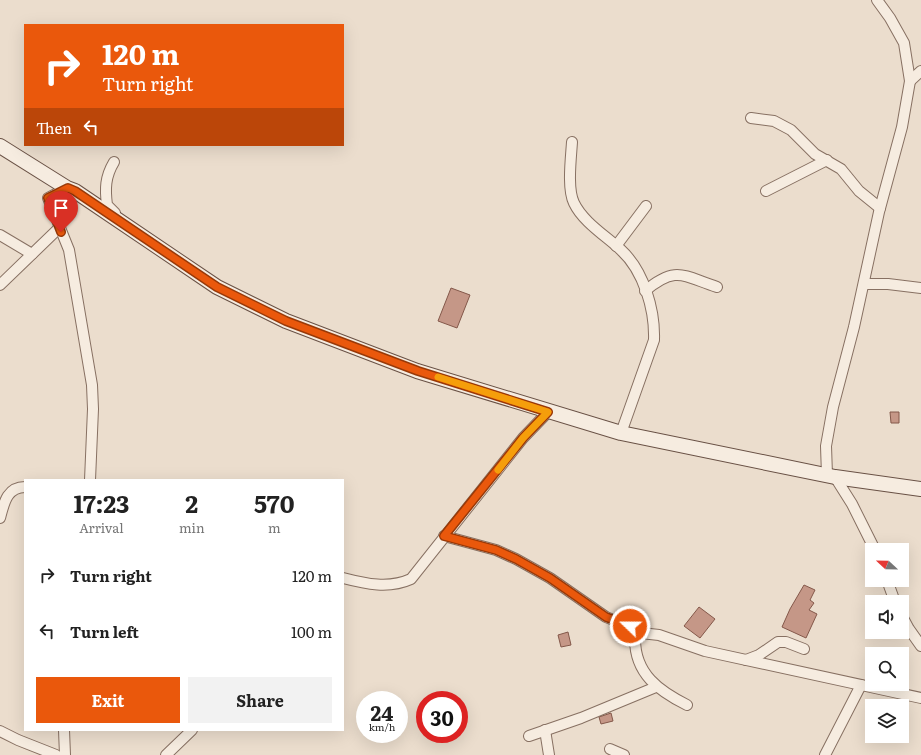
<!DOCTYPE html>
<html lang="en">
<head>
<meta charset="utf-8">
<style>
  :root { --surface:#fff; --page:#f2f2f2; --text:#222; --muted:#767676; --accent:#ea580c }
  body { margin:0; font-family:Literata,serif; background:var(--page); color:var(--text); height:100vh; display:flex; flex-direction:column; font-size:15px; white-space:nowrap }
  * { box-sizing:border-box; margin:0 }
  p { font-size:13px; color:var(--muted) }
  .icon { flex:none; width:22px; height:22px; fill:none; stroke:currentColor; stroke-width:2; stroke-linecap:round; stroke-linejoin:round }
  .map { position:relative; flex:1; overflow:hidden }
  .sheet { position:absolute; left:24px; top:479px; width:320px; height:252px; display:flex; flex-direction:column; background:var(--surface); border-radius:0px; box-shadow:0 4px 16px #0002 }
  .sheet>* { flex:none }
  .top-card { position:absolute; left:24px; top:24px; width:320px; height:122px; border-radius:0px; box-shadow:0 4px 16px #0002; background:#ea580c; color:#fff; overflow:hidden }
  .needle { width:26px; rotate:292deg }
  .tools { position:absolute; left:865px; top:543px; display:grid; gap:8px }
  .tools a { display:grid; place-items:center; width:44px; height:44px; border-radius:0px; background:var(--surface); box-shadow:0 4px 16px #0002; font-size:20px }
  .speed { position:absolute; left:356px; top:691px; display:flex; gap:8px; font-size:20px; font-weight:700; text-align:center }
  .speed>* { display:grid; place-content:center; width:52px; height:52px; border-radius:50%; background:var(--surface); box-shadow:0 4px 16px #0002; line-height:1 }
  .speed small { font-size:10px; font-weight:400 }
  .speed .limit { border:6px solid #d22; background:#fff; color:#111 }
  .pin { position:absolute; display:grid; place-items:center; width:34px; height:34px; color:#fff; margin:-41px -17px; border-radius:50% 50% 50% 0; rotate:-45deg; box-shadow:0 0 4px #0007 }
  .pin .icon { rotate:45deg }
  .me { position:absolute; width:44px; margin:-22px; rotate:292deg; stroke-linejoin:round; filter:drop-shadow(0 0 3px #0008) }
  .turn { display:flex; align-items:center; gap:14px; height:84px; padding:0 12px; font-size:18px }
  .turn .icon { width:52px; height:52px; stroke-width:2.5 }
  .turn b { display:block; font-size:28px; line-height:34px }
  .then { display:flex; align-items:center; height:38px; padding:0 12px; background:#0003; gap:8px; font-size:15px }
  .eta { display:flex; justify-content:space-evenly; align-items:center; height:68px; text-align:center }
  .eta b { font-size:24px; font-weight:700; line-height:28px }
  .primary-button { display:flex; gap:8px; margin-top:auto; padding:8px 12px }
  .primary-button a { flex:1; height:46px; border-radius:0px; background:var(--accent); color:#fff; font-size:16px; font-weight:700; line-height:46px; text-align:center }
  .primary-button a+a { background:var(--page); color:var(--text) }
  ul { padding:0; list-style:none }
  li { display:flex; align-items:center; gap:12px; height:56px; padding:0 12px }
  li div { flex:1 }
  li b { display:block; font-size:15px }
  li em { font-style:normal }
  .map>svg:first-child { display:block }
  .building { fill:#c59787; stroke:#84584a }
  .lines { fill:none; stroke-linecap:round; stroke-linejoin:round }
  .street-casing { stroke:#877062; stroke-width:12 }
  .secondary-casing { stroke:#695145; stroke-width:16 }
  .street { stroke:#f6ece0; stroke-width:10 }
  .secondary { stroke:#f6ece0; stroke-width:14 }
  .route-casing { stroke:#983908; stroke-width:10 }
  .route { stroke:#ea580c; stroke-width:7 }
  .slow { stroke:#f59e0b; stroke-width:7 }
</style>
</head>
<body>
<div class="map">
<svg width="921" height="755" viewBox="0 0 921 755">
  <rect width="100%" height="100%" fill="#ebddcd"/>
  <!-- building -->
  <g class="building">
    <path d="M451 288 470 295 457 328 438 321Z"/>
    <path d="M890 412H899V423H891Z"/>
    <path d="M804 585 815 590 810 600 814 603 809 610 817 614 806 638 782 627 790 609Z"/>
    <path d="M699 607 715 619 700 638 684 626Z"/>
    <path d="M568 632 571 645 561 647 558 635Z"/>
    <path d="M611 713 613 721 601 724 599 717Z"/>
  </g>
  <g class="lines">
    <!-- street casing -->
    <g class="street-casing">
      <g id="street">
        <path d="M910 81 921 71"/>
        <path d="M751 118 774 121 791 130 815 154 841 169 859 191 880 208"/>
        <path d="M572 142C571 158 567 189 574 203 583 222 606 236 621 250 644 271 655 310 654 340L621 433"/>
        <path d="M114 162C105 177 105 189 107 205L115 213"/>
        <path d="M67 188 48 198 69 250 92 385 93 409 90 480"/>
        <path d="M766 191 827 160"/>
        <path d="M0 235 32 254"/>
        <path d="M616 246 646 206"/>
        <path d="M864 284H888L921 288"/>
        <path d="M0 285 59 228"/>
        <path d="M645 291C676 265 683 276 717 287"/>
        <path d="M827 475 826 446 833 407 854 327 879 212 902 127 910 81 904 43 890 18 877 0"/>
        <path d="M835 477 852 504 875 550"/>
        <path d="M0 518C4 503 7 487 25 487"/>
        <path d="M444 536 496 550 516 559 550 578 606 617 643 632"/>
        <path d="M343 578C366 584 389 589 411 579L523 438 548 412"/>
        <path d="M887 580 895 602"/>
        <path d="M902 616 909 629 921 646"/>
        <path d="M746 660 759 655 778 642H786L804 649"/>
        <path d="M687 705C659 691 635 674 635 639L641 633 659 635 705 651 921 698"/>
        <path d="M64 730 65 755"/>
        <path d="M545 730 549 755"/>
        <path d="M0 731 18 740 56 755"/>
        <path d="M529 736 581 718 656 687"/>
        <path d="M610 749 624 755"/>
        <path d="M166 755 192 730"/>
        <path d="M825 755 861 685"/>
      </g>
    </g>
    <!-- secondary casing -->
    <g class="secondary-casing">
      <path id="secondary" d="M0 146 67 188 75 191 217 287 286 321 417 371 621 433 835 477 921 489"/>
    </g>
    <!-- street -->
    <use href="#street" class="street"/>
    <!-- secondary -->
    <use href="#secondary" class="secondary"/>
  </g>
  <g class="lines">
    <!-- route casing -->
    <g class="route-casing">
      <path id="route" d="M61 232 48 198 68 188 75 191 109 214 217 287 286 321 418 371 548 412 523 438 444 536 496 550 516 559 550 578 606 617 630 626"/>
    </g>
    <!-- route -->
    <use href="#route" class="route"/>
    <!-- slow -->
    <path class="slow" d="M438 377 548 412 523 438 498 470"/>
  </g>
</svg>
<div class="tools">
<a><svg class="needle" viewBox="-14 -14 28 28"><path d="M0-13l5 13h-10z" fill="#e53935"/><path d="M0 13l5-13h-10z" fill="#767676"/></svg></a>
<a><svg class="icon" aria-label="sound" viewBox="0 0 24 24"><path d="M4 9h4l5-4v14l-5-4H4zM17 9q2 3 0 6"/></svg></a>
<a><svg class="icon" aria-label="search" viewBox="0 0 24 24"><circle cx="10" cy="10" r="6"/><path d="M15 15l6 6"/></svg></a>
<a><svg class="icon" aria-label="layers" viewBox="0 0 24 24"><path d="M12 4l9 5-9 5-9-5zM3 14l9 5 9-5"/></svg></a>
</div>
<div class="speed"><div>24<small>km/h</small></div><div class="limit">30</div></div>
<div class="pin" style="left:61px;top:232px;background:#d93025"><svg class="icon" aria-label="arrive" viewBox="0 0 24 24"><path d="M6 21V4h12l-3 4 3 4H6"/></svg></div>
<svg class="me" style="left:630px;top:626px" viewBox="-20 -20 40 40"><circle r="17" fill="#ea580c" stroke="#fff" stroke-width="3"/><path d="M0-11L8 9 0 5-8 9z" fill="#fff"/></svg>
<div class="top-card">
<div class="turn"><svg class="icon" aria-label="right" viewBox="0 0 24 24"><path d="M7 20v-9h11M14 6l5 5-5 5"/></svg><div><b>120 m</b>Turn right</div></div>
<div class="then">Then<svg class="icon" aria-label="left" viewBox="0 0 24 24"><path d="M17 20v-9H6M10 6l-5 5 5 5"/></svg></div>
</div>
<section class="sheet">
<div class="eta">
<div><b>17:23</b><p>Arrival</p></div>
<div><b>2</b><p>min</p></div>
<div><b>570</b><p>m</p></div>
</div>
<ul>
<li><svg class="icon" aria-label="right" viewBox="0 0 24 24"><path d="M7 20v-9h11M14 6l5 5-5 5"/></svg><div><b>Turn right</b></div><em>120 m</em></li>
<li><svg class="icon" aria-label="left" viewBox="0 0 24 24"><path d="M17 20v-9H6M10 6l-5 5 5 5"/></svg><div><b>Turn left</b></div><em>100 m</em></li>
</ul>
<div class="primary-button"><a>Exit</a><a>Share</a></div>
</section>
</div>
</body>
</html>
